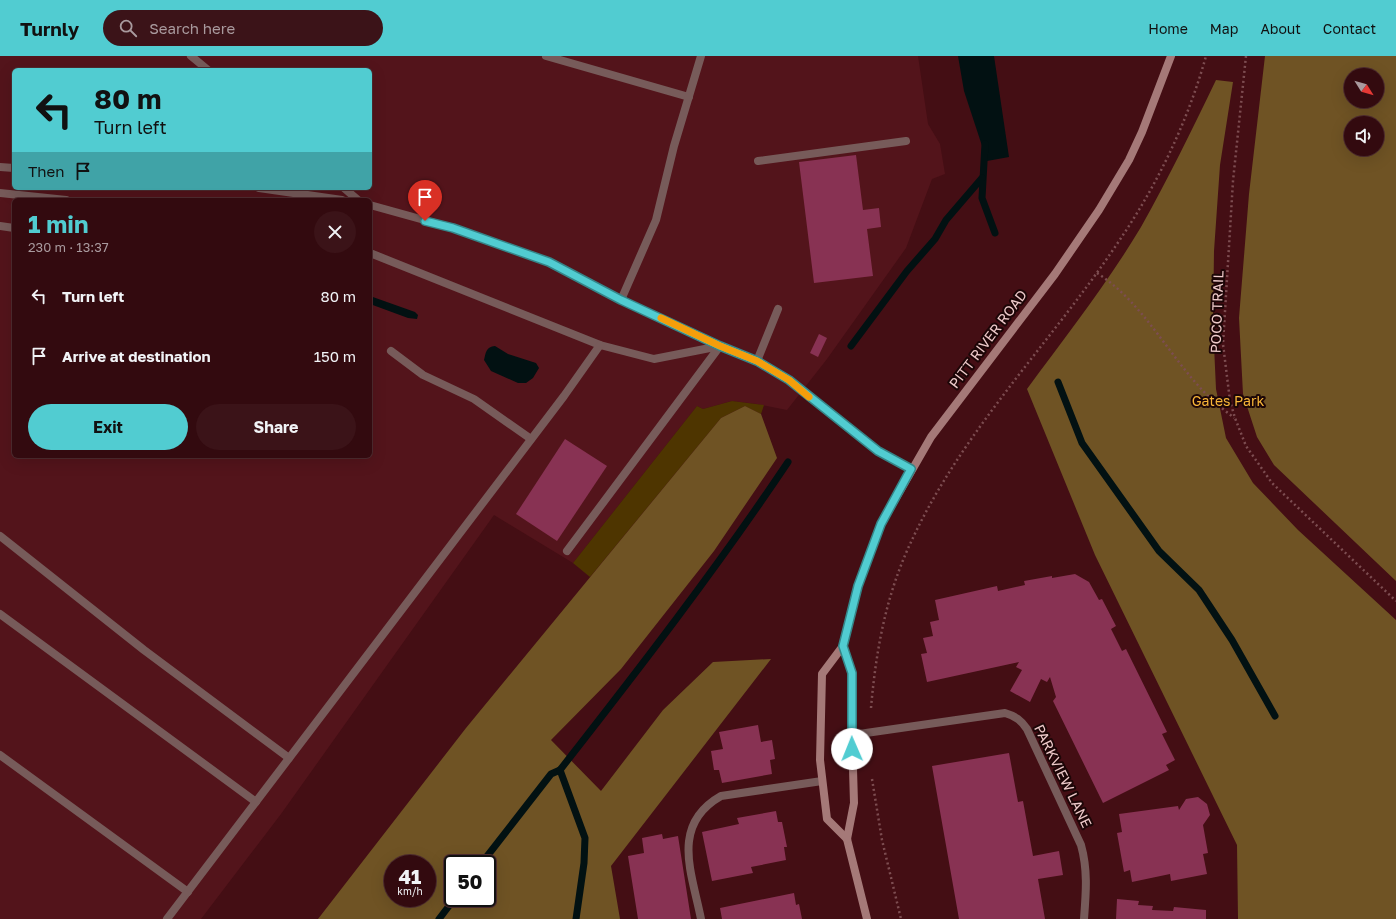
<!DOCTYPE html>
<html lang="en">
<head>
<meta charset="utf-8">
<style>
  :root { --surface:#330a0f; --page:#3b1318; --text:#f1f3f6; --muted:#a99a9e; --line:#4e2b2f; --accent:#51ccd1 }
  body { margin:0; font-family:"Golos Text",sans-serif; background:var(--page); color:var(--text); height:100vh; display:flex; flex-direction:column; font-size:15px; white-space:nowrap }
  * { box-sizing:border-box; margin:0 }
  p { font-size:13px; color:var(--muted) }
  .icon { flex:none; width:22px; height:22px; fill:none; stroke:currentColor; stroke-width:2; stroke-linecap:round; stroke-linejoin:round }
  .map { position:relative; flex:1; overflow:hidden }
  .panel { position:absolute; left:12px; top:142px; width:360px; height:260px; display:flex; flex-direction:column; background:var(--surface); border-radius:6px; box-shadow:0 4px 16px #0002,0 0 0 1px var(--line) }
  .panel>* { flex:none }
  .top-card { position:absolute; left:12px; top:12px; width:360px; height:122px; border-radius:6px; box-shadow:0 4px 16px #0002,0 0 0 1px var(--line); background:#51ccd1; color:#111; overflow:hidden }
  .needle { width:26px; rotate:127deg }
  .fabs { position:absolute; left:1344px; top:12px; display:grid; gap:8px }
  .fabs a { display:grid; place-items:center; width:40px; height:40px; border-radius:50%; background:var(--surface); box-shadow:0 4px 16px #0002,0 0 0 1px var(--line); font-size:20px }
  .speed { position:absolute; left:384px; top:799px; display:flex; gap:8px; font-size:20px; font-weight:700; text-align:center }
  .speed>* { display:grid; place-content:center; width:52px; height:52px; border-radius:50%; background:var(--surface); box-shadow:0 4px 16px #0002,0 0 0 1px var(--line); line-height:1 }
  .speed small { font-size:10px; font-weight:400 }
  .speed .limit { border:2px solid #111; border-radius:6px; background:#fff; color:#111 }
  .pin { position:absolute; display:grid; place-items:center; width:34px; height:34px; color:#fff; margin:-41px -17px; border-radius:50% 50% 50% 0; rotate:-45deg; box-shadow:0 0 4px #0007 }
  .pin .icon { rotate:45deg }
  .me { position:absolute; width:44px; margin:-22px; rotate:359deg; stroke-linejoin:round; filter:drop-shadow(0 0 3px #0008) }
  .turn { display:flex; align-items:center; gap:14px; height:84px; padding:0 16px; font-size:18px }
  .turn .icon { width:52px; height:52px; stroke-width:2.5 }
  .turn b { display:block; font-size:28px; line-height:34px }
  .then { display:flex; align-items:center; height:38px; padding:0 16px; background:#0003; gap:8px; font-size:15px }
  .round { display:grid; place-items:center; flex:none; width:42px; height:42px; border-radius:21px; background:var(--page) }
  .head { display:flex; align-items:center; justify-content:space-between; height:68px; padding:0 16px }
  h1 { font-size:24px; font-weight:700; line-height:30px; color:var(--accent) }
  .button { display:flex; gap:8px; margin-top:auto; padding:8px 16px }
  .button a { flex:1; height:46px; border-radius:24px; background:var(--accent); color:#111; font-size:16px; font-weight:700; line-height:46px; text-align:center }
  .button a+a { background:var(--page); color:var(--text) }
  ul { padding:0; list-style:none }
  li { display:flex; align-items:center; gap:12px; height:60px; padding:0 16px }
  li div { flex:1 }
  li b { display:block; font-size:15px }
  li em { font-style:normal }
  header { display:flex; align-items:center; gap:24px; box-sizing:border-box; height:56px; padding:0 20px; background:var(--accent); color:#111 }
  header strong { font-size:19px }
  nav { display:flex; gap:22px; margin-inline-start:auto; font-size:14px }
  .search { width:280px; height:36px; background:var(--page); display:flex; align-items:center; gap:10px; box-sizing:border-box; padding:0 14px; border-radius:22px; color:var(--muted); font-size:15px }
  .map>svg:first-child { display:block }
  .built { fill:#53141b; fill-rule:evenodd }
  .green { fill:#4e3500 }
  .forest { fill:#6f5324; fill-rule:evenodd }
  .water { fill:#021112 }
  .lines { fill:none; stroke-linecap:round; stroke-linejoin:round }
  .stream { stroke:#021112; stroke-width:7 }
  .building { fill:#883253 }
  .path { stroke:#7d4d51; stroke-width:2.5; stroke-dasharray:2 3; stroke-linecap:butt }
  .lane { stroke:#775b5a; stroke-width:8 }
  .secondary { stroke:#a57978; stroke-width:8 }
  .route-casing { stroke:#358588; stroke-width:10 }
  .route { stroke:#51ccd1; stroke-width:7 }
  .slow { stroke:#f59e0b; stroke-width:7 }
  .labels { text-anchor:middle; stroke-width:4; stroke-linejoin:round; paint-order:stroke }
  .street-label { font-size:14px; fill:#eecaca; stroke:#1c0607 }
  .park-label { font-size:14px; fill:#f7b538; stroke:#1c0607 }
</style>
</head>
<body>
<header>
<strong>Turnly</strong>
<div class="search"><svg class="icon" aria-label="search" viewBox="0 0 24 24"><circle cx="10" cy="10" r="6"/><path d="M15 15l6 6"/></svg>Search here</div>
<nav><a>Home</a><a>Map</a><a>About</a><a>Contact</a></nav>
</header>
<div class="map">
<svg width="1396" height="863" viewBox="0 0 1396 863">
  <rect width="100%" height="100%" fill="#440e14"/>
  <!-- built -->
  <path class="built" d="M0 0H918L928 68 940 88 945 118 932 123 906 192 827 303 787 354 757 348 732 345 703 353 697 350 573 507 494 459 281 758 201 863H0ZM14 14H370V132H14ZM14 144H370V400H14Z"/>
  <!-- green -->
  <path class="green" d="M732 345 764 349 761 358 745 350 721 362 590 521 573 507 697 350 703 353Z"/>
  <!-- forest -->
  <g class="forest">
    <path d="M1265 0H1396V525L1274 409 1257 381 1243 338 1239 262 1249 138ZM1351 19H1377V45H1351ZM1351 67H1377V93H1351Z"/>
    <path d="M1216 24 1233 26 1220 109 1214 195 1213 268 1216 333 1226 382 1253 427 1298 474 1396 564V863H1238L1237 789 1095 499 1027 333C1066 280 1107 228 1141 171 1168 123 1192 74 1216 24Z"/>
    <path d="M745 350 761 358 777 402 714 495 621 613 551 684 601 735 663 654 713 606 771 603 611 810 620 863H318L466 672 721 362ZM393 808H427V842H393ZM453 808H487V842H453Z"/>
  </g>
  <!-- water -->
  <g class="water">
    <path d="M958 0H994L1009 101 987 105 964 35Z"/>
    <path d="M370 240 415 256 418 259 417 263 408 262 370 248Z"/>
    <path d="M495 290 508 298 536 307 539 312 533 322 526 327H518L491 315 484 304C486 296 486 291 495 290Z"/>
  </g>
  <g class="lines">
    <!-- stream -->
    <g class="stream">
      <path d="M985 88 982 142 995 177"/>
      <path d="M851 290 907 215 935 183 946 164 982 122"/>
      <path d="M1058 326 1082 387 1159 495 1199 534 1232 584 1275 660"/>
      <path d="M481 808 551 718 560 714"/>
      <path d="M439 863 455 842"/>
      <path d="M576 863 584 807 585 782 560 714C639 613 717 512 788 406"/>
    </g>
  </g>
  <!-- building -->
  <g class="building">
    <path d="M856 99 863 154 879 152 881 171 867 173 873 220 814 227 799 106Z"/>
    <path d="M819 278 827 282 818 301 810 297Z"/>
    <path d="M565 383 607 410 557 485 516 458Z"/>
    <path d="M1075 518 1089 526 1099 544 1102 543 1116 570 1111 573 1122 595 1126 593 1167 676 1162 678 1175 704 1166 709 1169 714 1103 747 1053 645 1056 641 1050 621 1047 626 1041 623 1030 646 1010 635 1022 614 1016 611 1019 606 927 626 921 598 927 597 923 582 933 580 930 566 939 564 935 544 997 530 998 535 1025 529 1024 525 1052 520V522Z"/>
    <path d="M758 669 761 686 772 684 775 703 770 704 772 718 722 727 719 714H714L711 695 723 693 719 676Z"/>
    <path d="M1009 697 1018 746 1023 745 1033 800 1059 795 1063 819 1038 823 1045 863H959L932 710Z"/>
    <path d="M1198 741 1207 748 1210 759 1203 769 1208 797 1203 798 1207 818 1171 825 1170 818 1132 826 1130 814 1124 816 1117 777 1122 776 1119 758 1178 750 1179 754 1186 743Z"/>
    <path d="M776 755 778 766H782L787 791H784L786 804 751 811 753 817 712 825 702 776 739 768 737 762Z"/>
    <path d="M662 778 663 783 678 780 691 863H638L628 800 644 797 642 782Z"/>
    <path d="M794 837 796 849 799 848 802 863H722L720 852Z"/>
    <path d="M1117 843 1139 845 1138 849 1153 850 1152 854 1173 855 1174 851 1206 854V863H1116Z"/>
  </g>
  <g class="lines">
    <!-- path -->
    <g class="path">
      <path d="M1246 0 1233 125 1223 288 1230 345 1235 362 1246 390 1272 427 1396 545"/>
      <path d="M1097 217C1144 247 1169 301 1208 340 1216 348 1226 355 1234 362"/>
      <path d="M871 652C876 594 886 539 911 486 963 373 1053 285 1121 182 1158 127 1188 65 1206 0"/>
      <path d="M872 723 882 784 901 863"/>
    </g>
    <!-- lane -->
    <g class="lane">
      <path d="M191 0 208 14"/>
      <path d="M546 0 689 41"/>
      <path d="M758 105 906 85"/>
      <path d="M0 111 14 112"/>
      <path d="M259 132 342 144"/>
      <path d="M344 132 358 144"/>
      <path d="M0 137 66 144"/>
      <path d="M370 149 453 172 549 206 621 244 720 290 757 305 789 324 878 395 911 413"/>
      <path d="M0 170 14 172"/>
      <path d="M370 197 600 289 654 303 720 290"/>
      <path d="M621 244 656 164 674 90 701 0"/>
      <path d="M391 295 423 319 474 343 531 383"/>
      <path d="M757 305 778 253"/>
      <path d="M0 480 144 594 289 702"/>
      <path d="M567 495 720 290"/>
      <path d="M0 558 256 746"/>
      <path d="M852 679 1005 657C1015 660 1021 664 1027 673L1081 789C1088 814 1086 837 1084 863"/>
      <path d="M0 699 188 836"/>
      <path d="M167 863 564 340 600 289"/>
      <path d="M701 863C692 817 670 769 721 740L822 725"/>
    </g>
    <!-- secondary -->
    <g class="secondary">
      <path d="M843 590 852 617V679L854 747 847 783 867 863"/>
      <path d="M847 783 827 763 820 704 822 618 843 590 858 530 881 468 931 381 1055 218 1099 154 1129 104 1142 76 1171 0"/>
    </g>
  </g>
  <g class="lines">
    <!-- route casing -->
    <g class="route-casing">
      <path id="route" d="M425 165 453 172 549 206 621 244 720 290 757 305 789 324 878 395 911 413 881 468 858 530 843 590 852 617V693"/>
    </g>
    <!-- route -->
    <use href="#route" class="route"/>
    <!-- slow -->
    <path class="slow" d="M661 262 720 290 757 305 789 324 809 341"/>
  </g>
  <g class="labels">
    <!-- street labels -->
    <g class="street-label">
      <text transform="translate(1217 256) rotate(-88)" y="5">POCO TRAIL</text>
      <text transform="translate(988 283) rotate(-53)" y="5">PITT RIVER ROAD</text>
      <text transform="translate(1063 720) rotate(64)" y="5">PARKVIEW LANE</text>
    </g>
    <!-- park labels -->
    <g class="park-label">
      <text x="1228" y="350">Gates Park</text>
    </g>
  </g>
</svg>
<div class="fabs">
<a><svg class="needle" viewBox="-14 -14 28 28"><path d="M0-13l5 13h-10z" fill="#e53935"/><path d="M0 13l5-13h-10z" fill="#a99a9e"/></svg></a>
<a><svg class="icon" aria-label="sound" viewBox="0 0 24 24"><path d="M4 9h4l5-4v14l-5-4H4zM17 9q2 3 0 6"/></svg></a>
</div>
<div class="speed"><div>41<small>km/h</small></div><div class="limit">50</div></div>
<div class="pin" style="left:425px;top:165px;background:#d93025"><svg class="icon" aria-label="arrive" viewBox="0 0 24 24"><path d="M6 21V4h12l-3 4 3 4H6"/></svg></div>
<svg class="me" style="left:852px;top:693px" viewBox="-20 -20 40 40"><circle r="19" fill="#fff"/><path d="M0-13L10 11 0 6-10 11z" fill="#51ccd1"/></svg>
<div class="top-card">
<div class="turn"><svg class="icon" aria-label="left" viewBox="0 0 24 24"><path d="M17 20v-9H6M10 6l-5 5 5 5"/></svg><div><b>80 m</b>Turn left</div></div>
<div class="then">Then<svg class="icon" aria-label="arrive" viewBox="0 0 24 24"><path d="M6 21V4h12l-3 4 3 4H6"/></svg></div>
</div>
<section class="panel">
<div class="head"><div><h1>1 min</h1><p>230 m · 13:37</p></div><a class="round"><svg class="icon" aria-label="close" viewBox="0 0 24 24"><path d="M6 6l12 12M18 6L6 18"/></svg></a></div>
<ul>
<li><svg class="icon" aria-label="left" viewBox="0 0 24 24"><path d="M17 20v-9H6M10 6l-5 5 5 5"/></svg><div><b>Turn left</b></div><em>80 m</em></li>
<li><svg class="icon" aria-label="arrive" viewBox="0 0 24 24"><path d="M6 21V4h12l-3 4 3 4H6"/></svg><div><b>Arrive at destination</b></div><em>150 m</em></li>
</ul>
<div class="button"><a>Exit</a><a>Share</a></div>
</section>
</div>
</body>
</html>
